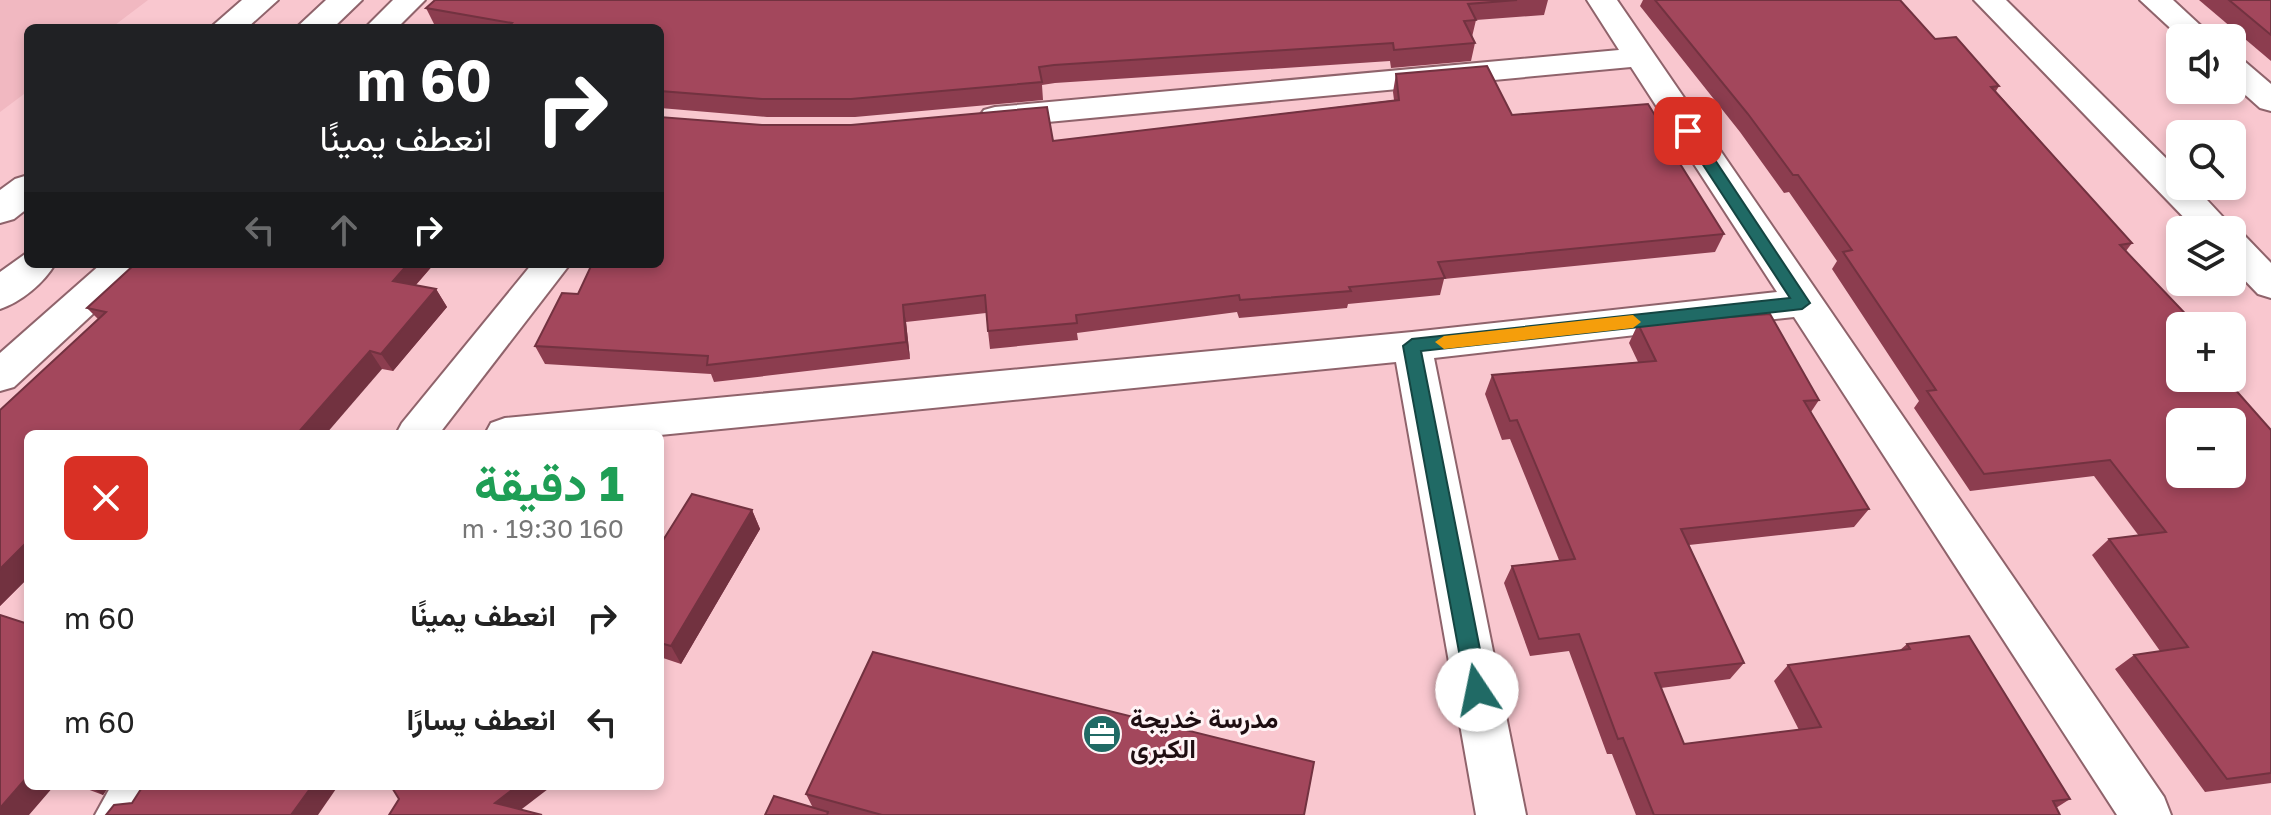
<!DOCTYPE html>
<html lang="ar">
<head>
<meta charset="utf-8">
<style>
  :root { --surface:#fff; --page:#f2f2f2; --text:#222; --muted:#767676 }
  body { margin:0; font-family:"Golos Text",Vazirmatn,sans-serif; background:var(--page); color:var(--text); direction:rtl; height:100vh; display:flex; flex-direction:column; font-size:30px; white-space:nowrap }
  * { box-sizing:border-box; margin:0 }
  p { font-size:26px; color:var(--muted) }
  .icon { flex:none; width:44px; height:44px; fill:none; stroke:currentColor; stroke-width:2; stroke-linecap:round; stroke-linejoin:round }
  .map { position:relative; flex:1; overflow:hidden; direction:ltr }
  .drawer { position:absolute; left:24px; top:430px; width:640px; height:360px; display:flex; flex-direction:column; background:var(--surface); border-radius:12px; box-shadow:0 4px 12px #0003; direction:rtl }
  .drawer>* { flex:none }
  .top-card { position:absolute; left:24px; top:24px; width:640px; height:244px; border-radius:12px; box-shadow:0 4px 12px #0003; direction:rtl; background:#202124; color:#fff; overflow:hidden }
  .buttons { position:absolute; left:2166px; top:24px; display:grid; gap:16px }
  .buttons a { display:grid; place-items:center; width:80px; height:80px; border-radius:12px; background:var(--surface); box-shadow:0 4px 12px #0003; font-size:40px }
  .pin { position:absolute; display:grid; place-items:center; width:68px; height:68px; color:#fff; margin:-34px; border-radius:16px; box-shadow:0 4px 12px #0006 }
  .me { position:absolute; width:88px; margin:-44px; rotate:349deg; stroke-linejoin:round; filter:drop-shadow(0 0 6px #0008) }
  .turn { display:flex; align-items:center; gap:28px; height:168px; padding:0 40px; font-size:36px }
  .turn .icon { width:104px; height:104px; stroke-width:2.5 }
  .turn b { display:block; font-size:56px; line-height:68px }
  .lanes { display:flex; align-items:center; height:76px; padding:0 40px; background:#0003; justify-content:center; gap:40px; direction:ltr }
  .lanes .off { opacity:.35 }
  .round { display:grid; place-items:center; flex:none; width:84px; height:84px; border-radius:12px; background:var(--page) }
  .overview { display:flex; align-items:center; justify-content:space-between; height:136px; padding:0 40px }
  h1 { font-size:48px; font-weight:700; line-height:60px; color:#1e9e55 }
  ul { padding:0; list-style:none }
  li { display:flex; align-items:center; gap:24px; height:104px; padding:0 40px }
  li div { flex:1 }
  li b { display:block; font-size:30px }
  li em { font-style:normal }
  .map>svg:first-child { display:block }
  .built { fill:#f1b8c1 }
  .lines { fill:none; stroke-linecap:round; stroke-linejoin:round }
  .street-casing { stroke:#8f636b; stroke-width:4 }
  .primary-casing { stroke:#8f636b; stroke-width:4 }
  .street { fill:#fff; fill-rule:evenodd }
  .primary { fill:#fff; fill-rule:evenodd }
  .wall { fill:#8c3d4f }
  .shaded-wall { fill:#723240 }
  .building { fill:#a3475c; stroke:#723240; stroke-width:2; fill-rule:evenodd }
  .route { fill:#206a65; stroke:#154542; stroke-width:2 }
  .slow { fill:#f59e0b }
  .labels { text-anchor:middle; stroke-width:6; stroke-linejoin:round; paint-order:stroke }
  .near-poi-label { font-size:26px; font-weight:bold; fill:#1f0e12; stroke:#fff4f6; text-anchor:start }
</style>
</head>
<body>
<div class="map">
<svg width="2271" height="815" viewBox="0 0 2271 815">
  <rect width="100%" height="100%" fill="#f9c7cf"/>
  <!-- built -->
  <path class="built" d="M0 0H148L111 28H28V91L0 112Z"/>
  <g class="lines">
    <!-- street casing -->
    <g class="street-casing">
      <g id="street">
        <path d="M393 0H425L397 28H365Z"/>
        <path d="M1587 0H1617L2164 797 2171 815H2117L1794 317 1434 358 1526 815H1476L1396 362 660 435 485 434 491 423 505 418 1412 332 1777 292 1631 67 995 127 984 124 979 117 984 110 995 107 1619 50Z"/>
        <path d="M1974 0H2006L2180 172V186H2194L2235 230 2233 233 2245 236 2271 263V298L2258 294 2232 267V230H2196Z"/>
        <path d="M2140 0H2173L2214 38H2181Z"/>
        <path d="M2232 58 2243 60 2271 84V111L2260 108 2232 83Z"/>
        <path d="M101 264H142L137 273 14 387 0 391V353Z"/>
        <path d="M532 264H570L439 434H396L402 423Z"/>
        <path d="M111 786H168L151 815H95Z"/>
      </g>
    </g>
    <!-- primary casing -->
    <g class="primary-casing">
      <g id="primary">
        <path d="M242 0H278L247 28H210Z"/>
        <path d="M326 0H362L333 28H296Z"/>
        <path d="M28 175V208L14 219 0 223V190L15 179Z"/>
        <path d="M28 252V264H55C44 283 21 302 0 309V272Z"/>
      </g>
    </g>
    <!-- street -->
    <use href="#street" class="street"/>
    <!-- primary -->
    <use href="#primary" class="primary"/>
  </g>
  <!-- wall -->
  <g class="wall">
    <path d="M435 0H1548L1544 15 1476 20 1472 37 1475 43 1471 61 1391 68 1390 61 1055 83 1042 85 1043 100 855 117H767L660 108V28H448L435 26 426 8Z"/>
    <path d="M1643 0H1900L1935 39 1999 86 1996 91 2132 243 2126 251 2180 326V378L2271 430V783L2205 792 2115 669 2134 655 2160 651 2092 555 2109 539 2139 536 2094 476 1970 491 1914 408 1919 401 1832 269 1837 261 1789 192 1784 193 1740 132 1640 6Z"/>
    <path d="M2199 0H2271V61Z"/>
    <path d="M1396 74 1512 115 1677 151 1675 156 1724 234 1715 252 1444 279 1440 295 1348 304 1347 308 1239 318 1237 312 1077 333 1078 340 990 349 986 313 906 322 910 359 714 382 711 374 545 364 535 346 578 294 762 125 1053 141 1394 100 1393 92Z"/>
    <path d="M434 264 416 285 436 289 447 307 393 371 382 369 28 434V578L0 606V410L98 319 87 308Z"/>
    <path d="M1638 324 1819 400 1811 412 1869 509 1854 527 1689 545 1744 663 1730 679 1661 688 1684 744 1799 730 1774 681 1788 665 1900 650 1907 644 2070 799 2056 808 2060 815H1636L1612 754H1607L1569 651 1530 656 1504 583 1512 566 1559 560 1510 439 1502 440 1485 394 1492 375 1638 362 1629 343Z"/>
    <path d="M752 510 760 529 681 664 660 657V545Z"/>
    <path d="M79 786H109L103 795Z"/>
    <path d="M806 794 1304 815H765L813 808Z"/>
  </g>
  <!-- shaded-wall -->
  <g class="shaded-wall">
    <path d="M408 264H434L404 298 393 281Z"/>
    <path d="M436 289 447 307 393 371 381 354Z"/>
    <path d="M903 305 906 322 910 359 906 342Z"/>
    <path d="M370 351 382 369 326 434H297Z"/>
    <path d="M752 510 760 529 681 664 671 646Z"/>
    <path d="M28 541V578L0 606V569Z"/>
    <path d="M28 776V786H54L29 815H0V808Z"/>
    <path d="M89 786H109L103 795Z"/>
    <path d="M312 786H338L318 815H291Z"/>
    <path d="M517 786H552L514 815 495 803Z"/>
  </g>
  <!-- building -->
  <g class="building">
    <path d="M435 0H1517L1468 4 1476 20 1464 21 1475 43 1394 50 1393 43 1054 65 1039 67 1042 82 851 99H762L660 91V28H507L512 23 426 8Z"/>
    <path d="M1655 0H1900L1935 39 1956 37 1999 86 1991 87 2132 243 2120 245 2197 326H2180V378H2225L2271 430V773L2227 779 2134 655 2188 647 2109 539 2166 532 2110 460 1984 474 1927 391 1936 390 1843 252 1852 250 1798 175H1793L1748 114ZM2180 422H2232V474H2180Z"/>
    <path d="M2229 0H2271V35Z"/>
    <path d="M1487 66 1512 115 1648 104 1677 151H1672L1724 234 1438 262 1445 278 1349 287 1351 291 1240 300 1239 295 1076 315 1077 323 988 331 985 295 903 305 906 342 707 365 708 356 535 346 562 293 578 294 592 264H660V117L762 125H851L1047 107 1053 141 1399 100 1396 74Z"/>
    <path d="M135 264H408L393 281 436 289 381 354 370 351 297 434H28V541L0 569V410L106 312 87 308Z"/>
    <path d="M1770 314 1819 400 1804 401 1869 509 1681 529 1744 663 1655 673 1684 744 1821 727 1788 665 1910 649 1907 644 1969 636 2070 799 2053 801 2060 815H1654L1623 738 1618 739 1579 634 1539 639 1512 566 1575 559 1517 420 1510 421 1492 375 1656 361 1638 324Z"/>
    <path d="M692 494 752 510 671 646 660 643V545Z"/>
    <path d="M0 615 28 624V776L0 808Z"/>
    <path d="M873 652 1314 762 1304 815H882L806 794Z"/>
    <path d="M143 786H312L291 815H106L114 805 132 803Z"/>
    <path d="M391 786H517L495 803 542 815H389L399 799Z"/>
    <path d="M774 796 828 812 827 815H765Z"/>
  </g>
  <!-- route -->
  <path class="route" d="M1688 126 1693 127 1810 303 1802 309 1421 351 1488 690 1485 697 1477 700 1470 697 1466 690 1403 346 1412 339 1790 298 1681 131Z"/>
  <!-- slow -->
  <path class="slow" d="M1633 315 1641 322 1633 328 1444 349 1435 342 1444 336Z"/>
  <!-- icons -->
  <defs>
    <g id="office-disc" transform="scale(2)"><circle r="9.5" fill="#206a65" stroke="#fff4f6"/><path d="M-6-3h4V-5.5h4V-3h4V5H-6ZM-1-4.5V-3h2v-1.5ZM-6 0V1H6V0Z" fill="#fff"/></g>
  </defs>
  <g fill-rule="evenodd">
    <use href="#office-disc" x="1102" y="734"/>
  </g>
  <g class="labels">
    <!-- near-poi labels -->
    <g class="near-poi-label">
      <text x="1130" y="728">مدرسة خديجة<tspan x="1130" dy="30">الكبرى</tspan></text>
    </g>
  </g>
</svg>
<div class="buttons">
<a><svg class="icon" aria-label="sound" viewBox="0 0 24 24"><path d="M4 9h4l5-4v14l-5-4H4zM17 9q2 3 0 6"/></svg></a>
<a><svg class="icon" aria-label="search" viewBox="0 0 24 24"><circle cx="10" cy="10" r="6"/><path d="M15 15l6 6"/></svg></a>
<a><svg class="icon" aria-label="layers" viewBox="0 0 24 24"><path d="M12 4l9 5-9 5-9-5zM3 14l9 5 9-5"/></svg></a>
<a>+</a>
<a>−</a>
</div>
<div class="pin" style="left:1688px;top:131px;background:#d93025"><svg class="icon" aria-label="arrive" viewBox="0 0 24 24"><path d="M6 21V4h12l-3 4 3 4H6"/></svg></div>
<svg class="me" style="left:1477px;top:690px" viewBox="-20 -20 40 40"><circle r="19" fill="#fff"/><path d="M0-13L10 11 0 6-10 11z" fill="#206a65"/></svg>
<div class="top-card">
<div class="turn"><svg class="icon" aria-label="right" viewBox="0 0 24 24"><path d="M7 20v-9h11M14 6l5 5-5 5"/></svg><div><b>60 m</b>انعطف يمينًا</div></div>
<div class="lanes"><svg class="icon off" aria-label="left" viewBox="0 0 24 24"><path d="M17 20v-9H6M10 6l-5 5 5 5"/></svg><svg class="icon off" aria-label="ahead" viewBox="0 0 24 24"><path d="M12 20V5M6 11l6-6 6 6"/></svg><svg class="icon" aria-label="right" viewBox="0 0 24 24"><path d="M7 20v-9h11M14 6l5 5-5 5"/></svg></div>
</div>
<section class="drawer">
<div class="overview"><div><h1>1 دقيقة</h1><p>160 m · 19:30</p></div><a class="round" style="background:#d93025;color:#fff"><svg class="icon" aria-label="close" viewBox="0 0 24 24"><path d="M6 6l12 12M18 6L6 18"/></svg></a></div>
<ul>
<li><svg class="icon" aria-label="right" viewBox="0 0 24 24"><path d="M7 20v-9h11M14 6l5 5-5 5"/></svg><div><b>انعطف يمينًا</b></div><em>60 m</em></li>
<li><svg class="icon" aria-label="left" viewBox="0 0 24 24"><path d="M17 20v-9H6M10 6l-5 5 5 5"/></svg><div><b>انعطف يسارًا</b></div><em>60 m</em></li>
</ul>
</section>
</div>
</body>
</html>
